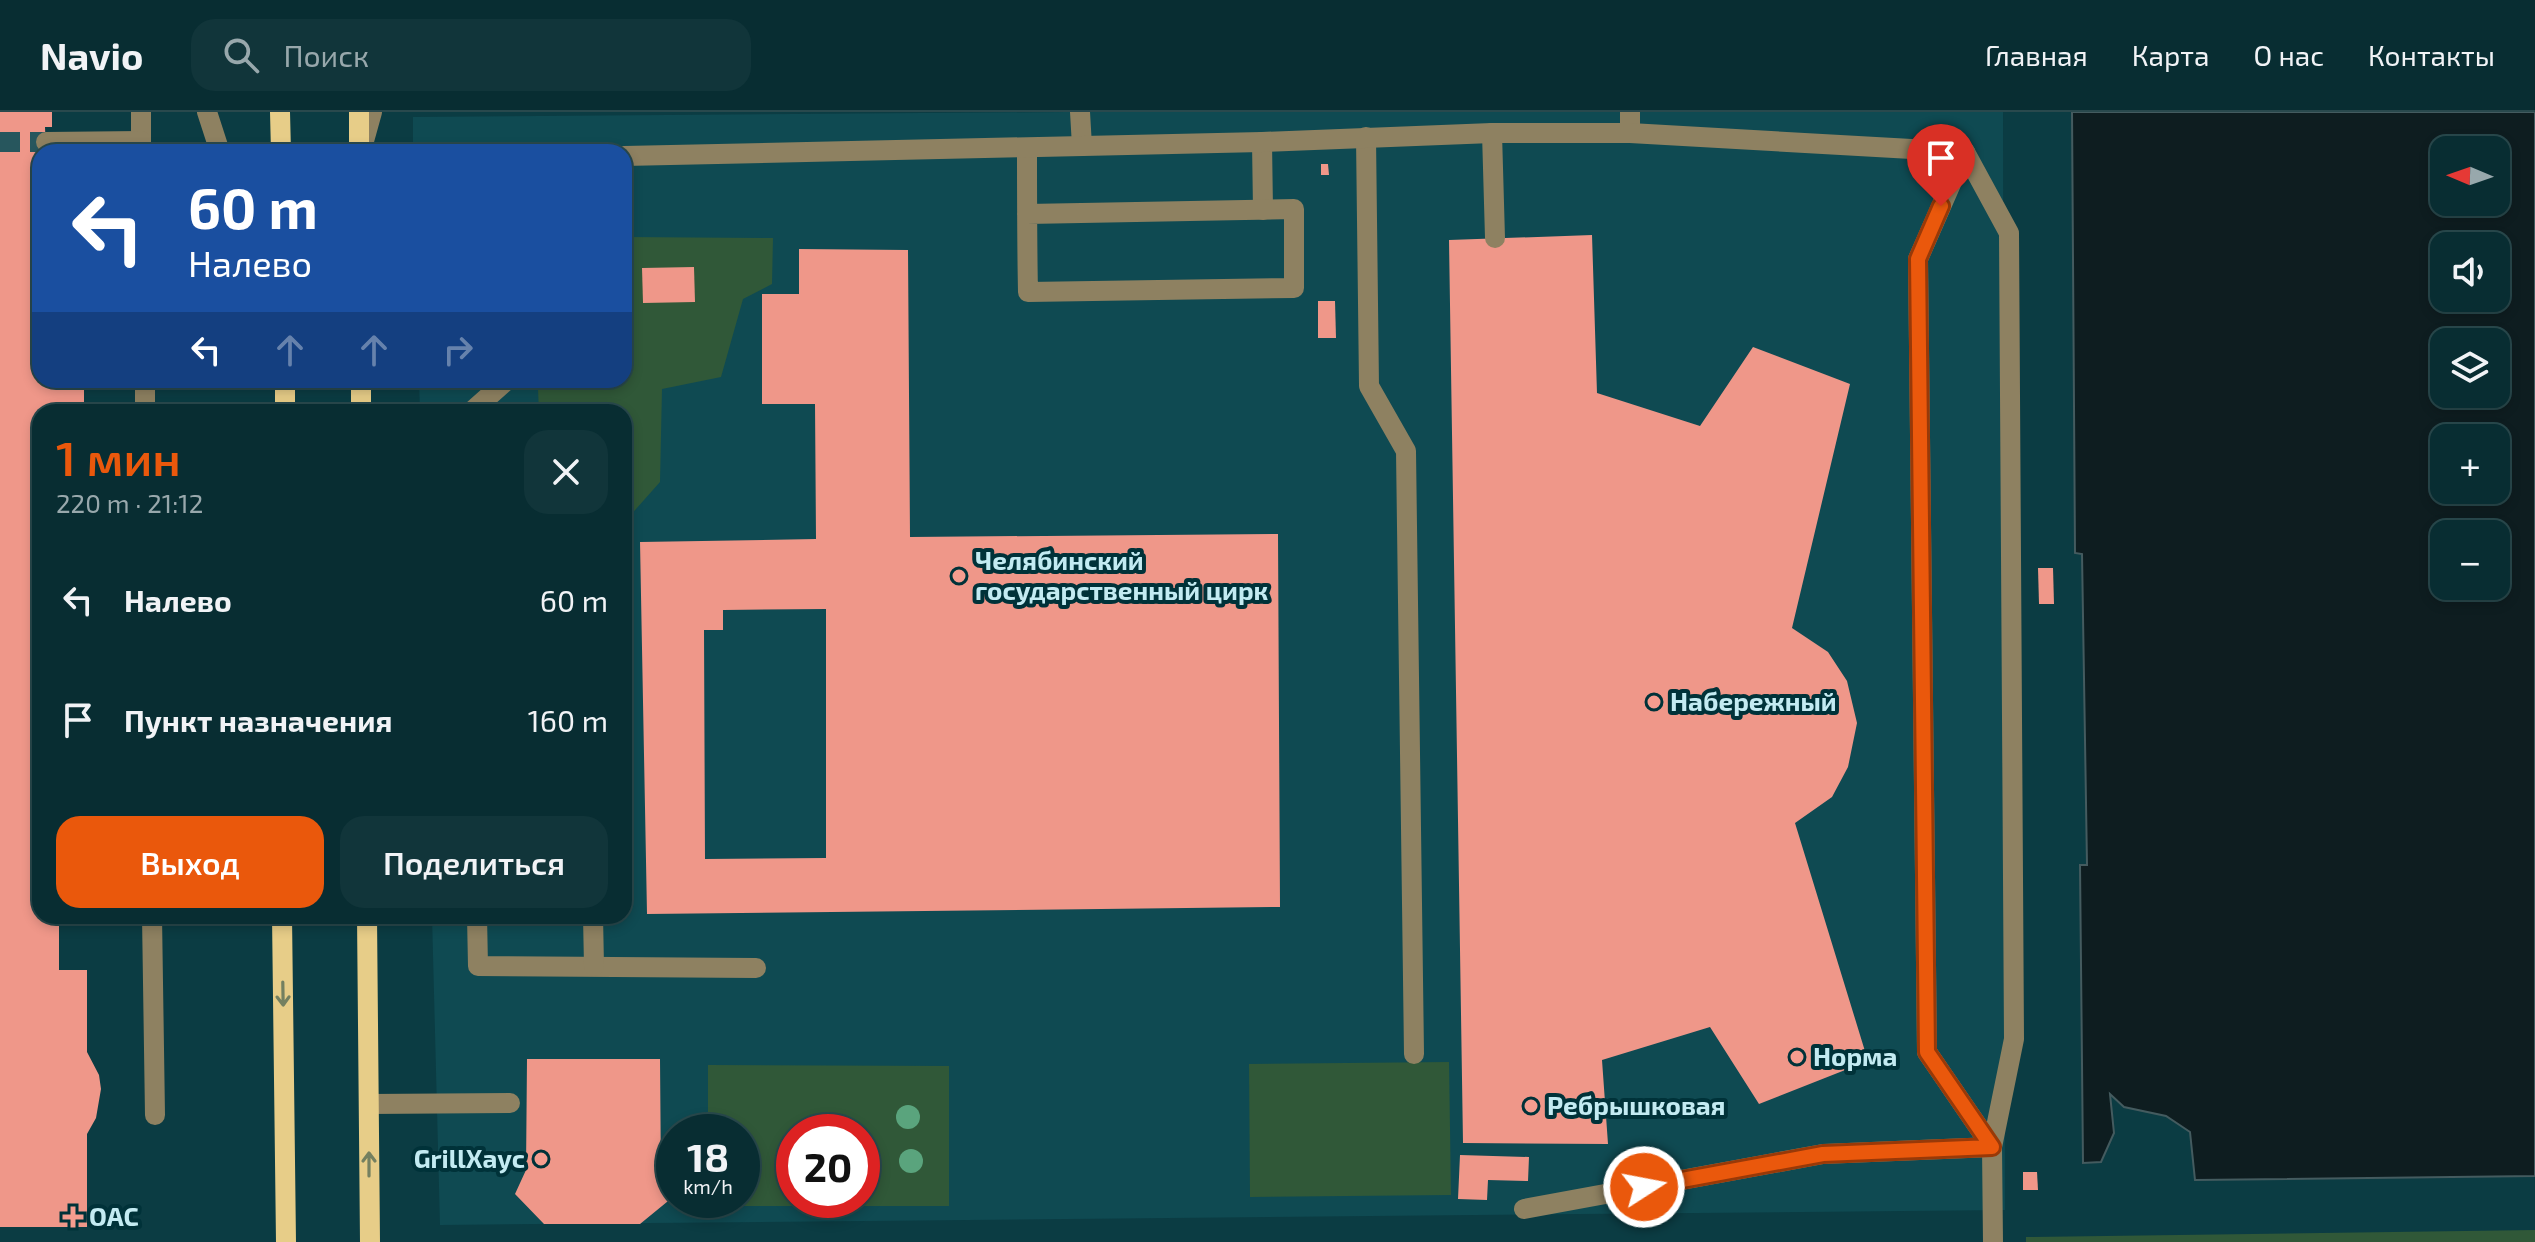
<!DOCTYPE html>
<html lang="ru">
<head>
<meta charset="utf-8">
<style>
  :root { --surface:#082d32; --page:#11353a; --text:#f1f3f6; --muted:#98a8ac; --line:#29494d; --accent:#ea580c }
  body { margin:0; font-family:"Exo 2",sans-serif; background:var(--page); color:var(--text); height:100vh; display:flex; flex-direction:column; font-size:30px; white-space:nowrap }
  * { box-sizing:border-box; margin:0 }
  p { font-size:26px; color:var(--muted) }
  .icon { flex:none; width:44px; height:44px; fill:none; stroke:currentColor; stroke-width:2; stroke-linecap:round; stroke-linejoin:round }
  .map { position:relative; flex:1; overflow:hidden }
  .drawer { position:absolute; left:32px; top:292px; width:600px; height:520px; display:flex; flex-direction:column; background:var(--surface); border-radius:24px; box-shadow:0 4px 12px #0003,0 0 0 2px var(--line) }
  .drawer>* { flex:none }
  .guide { position:absolute; left:32px; top:32px; width:600px; height:244px; border-radius:24px; box-shadow:0 4px 12px #0003,0 0 0 2px var(--line); background:#1a4fa0; color:#fff; overflow:hidden }
  .needle { width:52px; rotate:272deg }
  .tools { position:absolute; left:2430px; top:24px; display:grid; gap:16px }
  .tools a { display:grid; place-items:center; width:80px; height:80px; border-radius:16px; background:var(--surface); box-shadow:0 4px 12px #0003,0 0 0 2px var(--line); font-size:40px }
  .speed { position:absolute; left:656px; top:1002px; display:flex; gap:16px; font-size:40px; font-weight:700; text-align:center }
  .speed>* { display:grid; place-content:center; width:104px; height:104px; border-radius:50%; background:var(--surface); box-shadow:0 4px 12px #0003,0 0 0 2px var(--line); line-height:1 }
  .speed small { font-size:20px; font-weight:400 }
  .speed .limit { border:12px solid #d22; background:#fff; color:#111 }
  .pin { position:absolute; display:grid; place-items:center; width:68px; height:68px; color:#fff; margin:-82px -34px; border-radius:50% 50% 50% 0; rotate:-45deg; box-shadow:0 0 8px #0007 }
  .pin .icon { rotate:45deg }
  .me { position:absolute; width:88px; margin:-44px; rotate:79deg; stroke-linejoin:round; filter:drop-shadow(0 0 6px #0008) }
  .turn { display:flex; align-items:center; gap:28px; height:168px; padding:0 24px; font-size:36px }
  .turn .icon { width:104px; height:104px; stroke-width:2.5 }
  .turn b { display:block; font-size:56px; line-height:68px }
  .lanes { display:flex; align-items:center; height:76px; padding:0 24px; background:#0003; justify-content:center; gap:40px; direction:ltr }
  .lanes .off { opacity:.35 }
  .round { display:grid; place-items:center; flex:none; width:84px; height:84px; border-radius:24px; background:var(--page) }
  .headline { display:flex; align-items:center; justify-content:space-between; height:136px; padding:0 24px }
  h1 { font-size:48px; font-weight:600; line-height:60px; color:var(--accent) }
  .cta { display:flex; gap:16px; margin-top:auto; padding:16px 24px }
  .cta a { flex:1; height:92px; border-radius:24px; background:var(--accent); color:#fff; font-size:32px; font-weight:600; line-height:92px; text-align:center }
  .cta a+a { background:var(--page); color:var(--text) }
  ul { padding:0; list-style:none }
  li { display:flex; align-items:center; gap:24px; height:120px; padding:0 24px }
  li div { flex:1 }
  li b { display:block; font-size:30px }
  li em { font-style:normal }
  header { display:flex; align-items:center; gap:48px; box-sizing:border-box; height:112px; padding:0 40px; background:var(--surface); border-bottom:2px solid var(--line) }
  header strong { font-size:38px }
  nav { display:flex; gap:44px; margin-inline-start:auto; font-size:28px }
  .search { width:560px; height:72px; background:var(--page); display:flex; align-items:center; gap:20px; box-sizing:border-box; padding:0 28px; border-radius:24px; color:var(--muted); font-size:30px }
  .map>svg:first-child { display:block }
  .built { fill:#0f4a52; fill-rule:evenodd }
  .green { fill:#305838; fill-rule:evenodd }
  .water { fill:#0e1d20; stroke:#445b5f; stroke-width:2; fill-rule:evenodd }
  .building { fill:#ef9789; fill-rule:evenodd }
  .lines { fill:none; stroke-linecap:round; stroke-linejoin:round }
  .minor-tunnel { stroke:#27565d; stroke-width:20; stroke-dasharray:20 10; stroke-linecap:butt }
  .minor { stroke:#8e8161; stroke-width:20 }
  .major { stroke:#e7cd88; stroke-width:20 }
  .tree { fill:#5aa47d }
  .oneway { stroke:#748060 }
  .route-casing { stroke:#983908; stroke-width:20 }
  .route { stroke:#ea580c; stroke-width:14 }
  .poi-dot { fill:#f59d8f; stroke:#003239; stroke-width:3 }
  .labels { text-anchor:middle; stroke-width:8; stroke-linejoin:round; paint-order:stroke }
  .poi-label { font-size:26px; font-weight:bold; fill:#c3ebf2; stroke:#003239; text-anchor:start }
</style>
</head>
<body>
<header>
<strong>Navio</strong>
<div class="search"><svg class="icon" aria-label="search" viewBox="0 0 24 24"><circle cx="10" cy="10" r="6"/><path d="M15 15l6 6"/></svg>Поиск</div>
<nav><a>Главная</a><a>Карта</a><a>О нас</a><a>Контакты</a></nav>
</header>
<div class="map">
<svg width="2535" height="1130" viewBox="0 0 2535 1130">
  <rect width="100%" height="100%" fill="#0b3c43"/>
  <!-- built -->
  <path class="built" d="M1067 0H2003L2005 1098 440 1113 432 804H624V300H420L419 268H624V40H413V5ZM674 1020H742V1088H674ZM794 1020H862V1088H794Z"/>
  <!-- green -->
  <g class="green">
    <path d="M624 125 773 126 772 172 743 187 721 265 662 277 660 370 628 406H624V300H539L538 277 447 275V268H624Z"/>
    <path d="M1449 950 1451 1083 1250 1085 1249 952Z"/>
    <path d="M708 953 949 954V1094H707V1088H742V1020H708ZM794 1020H862V1088H794Z"/>
    <path d="M2535 1118V1130H2026V1125Z"/>
  </g>
  <!-- water -->
  <path class="water" d="M2072 0H2535V1064L2195 1068 2190 1020 2166 1004 2124 995 2110 982 2114 1021 2101 1050 2083 1051 2080 753H2087L2082 442 2075 441ZM2444 38H2496V90H2444ZM2496 134V186H2444V134ZM2496 230V282H2444V230ZM2444 326H2496V378H2444ZM2444 422H2496V474H2444Z"/>
  <!-- building -->
  <g class="building">
    <path d="M0 0H52V15H45L46 40H40V268H84V300H40V804H59V858H87V940L99 963 101 977 96 1006 87 1022V1115H0Z"/>
    <path d="M1321 52H1328L1329 63H1321Z"/>
    <path d="M1592 123 1597 281 1700 314 1753 235 1850 272 1792 516 1828 540 1847 569 1857 611 1848 655 1832 685 1795 711 1868 949 1759 992 1710 915 1602 948 1608 1032 1463 1031 1449 128Z"/>
    <path d="M799 137 908 138 910 425 1278 422 1280 795 647 802 640 430 816 427 815 292H762V182H799ZM826 497V746L705 747 704 518H723V498Z"/>
    <path d="M694 155 695 190 643 191 642 156Z"/>
    <path d="M1318 189H1335L1336 226H1318Z"/>
    <path d="M2038 456H2053L2054 492H2039Z"/>
    <path d="M527 947H660L661 1068 673 1085 640 1112H544L515 1082 526 1058Z"/>
    <path d="M1460 1043 1529 1045 1528 1069 1488 1068 1487 1088 1458 1087Z"/>
    <path d="M2023 1060H2037L2038 1078H2023Z"/>
  </g>
  <g class="lines">
    <!-- minor-tunnel -->
    <path class="minor-tunnel" d="M0 30H46"/>
    <!-- minor -->
    <g class="minor">
      <path d="M141 0V40"/>
      <path d="M207 0 220 40"/>
      <path d="M1080 0 1082 34"/>
      <path d="M1630 0V21"/>
      <path d="M1492 21 1495 126"/>
      <path d="M1366 25 1369 274 1406 339 1414 942"/>
      <path d="M46 30 141 29"/>
      <path d="M1262 30 1263 98"/>
      <path d="M362 36 372 0"/>
      <path d="M1027 36C1027 84 1027 132 1028 180L1294 176V97L1027 102"/>
      <path d="M1965 40 2009 121 2014 927 1992 1035 1993 1130"/>
      <path d="M1965 40 1918 147 1927 940 1992 1035"/>
      <path d="M624 44 1262 30 1492 21H1630L1965 40"/>
      <path d="M145 268V300"/>
      <path d="M471 300 507 268"/>
      <path d="M152 804 155 1003"/>
      <path d="M477 804 478 854 756 856"/>
      <path d="M593 804 594 854"/>
      <path d="M369 992 510 991"/>
      <path d="M1524 1097 1823 1042 1992 1035"/>
    </g>
    <!-- major -->
    <g class="major">
      <path d="M280 0 281 40"/>
      <path d="M359 40V0"/>
      <path d="M285 268V300"/>
      <path d="M361 268V300"/>
      <path d="M282 804 286 1130"/>
      <path d="M367 804 370 1130"/>
    </g>
  </g>
  <!-- trees -->
  <g class="tree">
    <circle cx="908" cy="1005" r="12"/>
    <circle cx="911" cy="1049" r="12"/>
  </g>
  <!-- one-way arrows -->
  <defs><path id="oneway-shaft" d="M-6 0H5M1.5-3L5.5 0L1.5 3" fill="none" stroke-width="1.6" stroke-linecap="round" stroke-linejoin="round" transform="scale(2)"/></defs>
  <g class="oneway">
    <use href="#oneway-shaft" transform="translate(283 882) rotate(89)"/>
    <use href="#oneway-shaft" transform="translate(369 1052) rotate(-90)"/>
  </g>
  <g class="lines">
    <!-- route casing -->
    <g class="route-casing">
      <path id="route" d="M1644 1075 1823 1042 1992 1035 1927 940 1918 147 1941 94"/>
    </g>
    <!-- route -->
    <use href="#route" class="route"/>
  </g>
  <!-- markers -->
  <g class="poi-dot">
    <circle cx="959" cy="464" r="8"/>
    <circle cx="1654" cy="590" r="8"/>
    <circle cx="1797" cy="945" r="8"/>
    <circle cx="1531" cy="994" r="8"/>
    <circle cx="541" cy="1047" r="8"/>
    <path d="M69 1093h8v8h8v8h-8v8h-8v-8h-8v-8h8z"/>
  </g>
  <g class="labels">
    <!-- poi labels -->
    <g class="poi-label">
      <text x="975" y="458">Челябинский<tspan x="975" dy="30">государственный цирк</tspan></text>
      <text x="1670" y="599">Набережный</text>
      <text x="1813" y="954">Норма</text>
      <text x="1547" y="1003">Ребрышковая</text>
      <text x="525" y="1056" text-anchor="end">GrillXayc</text>
      <text x="89" y="1114">ОАС</text>
    </g>
  </g>
</svg>
<div class="tools">
<a><svg class="needle" viewBox="-14 -14 28 28"><path d="M0-13l5 13h-10z" fill="#e53935"/><path d="M0 13l5-13h-10z" fill="#98a8ac"/></svg></a>
<a><svg class="icon" aria-label="sound" viewBox="0 0 24 24"><path d="M4 9h4l5-4v14l-5-4H4zM17 9q2 3 0 6"/></svg></a>
<a><svg class="icon" aria-label="layers" viewBox="0 0 24 24"><path d="M12 4l9 5-9 5-9-5zM3 14l9 5 9-5"/></svg></a>
<a>+</a>
<a>−</a>
</div>
<div class="speed"><div>18<small>km/h</small></div><div class="limit">20</div></div>
<div class="pin" style="left:1941px;top:94px;background:#d93025"><svg class="icon" aria-label="arrive" viewBox="0 0 24 24"><path d="M6 21V4h12l-3 4 3 4H6"/></svg></div>
<svg class="me" style="left:1644px;top:1075px" viewBox="-20 -20 40 40"><circle r="17" fill="#ea580c" stroke="#fff" stroke-width="3"/><path d="M0-11L8 9 0 5-8 9z" fill="#fff"/></svg>
<div class="guide">
<div class="turn"><svg class="icon" aria-label="left" viewBox="0 0 24 24"><path d="M17 20v-9H6M10 6l-5 5 5 5"/></svg><div><b>60 m</b>Налево</div></div>
<div class="lanes"><svg class="icon" aria-label="left" viewBox="0 0 24 24"><path d="M17 20v-9H6M10 6l-5 5 5 5"/></svg><svg class="icon off" aria-label="ahead" viewBox="0 0 24 24"><path d="M12 20V5M6 11l6-6 6 6"/></svg><svg class="icon off" aria-label="ahead" viewBox="0 0 24 24"><path d="M12 20V5M6 11l6-6 6 6"/></svg><svg class="icon off" aria-label="right" viewBox="0 0 24 24"><path d="M7 20v-9h11M14 6l5 5-5 5"/></svg></div>
</div>
<section class="drawer">
<div class="headline"><div><h1>1 мин</h1><p>220 m · 21:12</p></div><a class="round"><svg class="icon" aria-label="close" viewBox="0 0 24 24"><path d="M6 6l12 12M18 6L6 18"/></svg></a></div>
<ul>
<li><svg class="icon" aria-label="left" viewBox="0 0 24 24"><path d="M17 20v-9H6M10 6l-5 5 5 5"/></svg><div><b>Налево</b></div><em>60 m</em></li>
<li><svg class="icon" aria-label="arrive" viewBox="0 0 24 24"><path d="M6 21V4h12l-3 4 3 4H6"/></svg><div><b>Пункт назначения</b></div><em>160 m</em></li>
</ul>
<div class="cta"><a>Выход</a><a>Поделиться</a></div>
</section>
</div>
</body>
</html>
